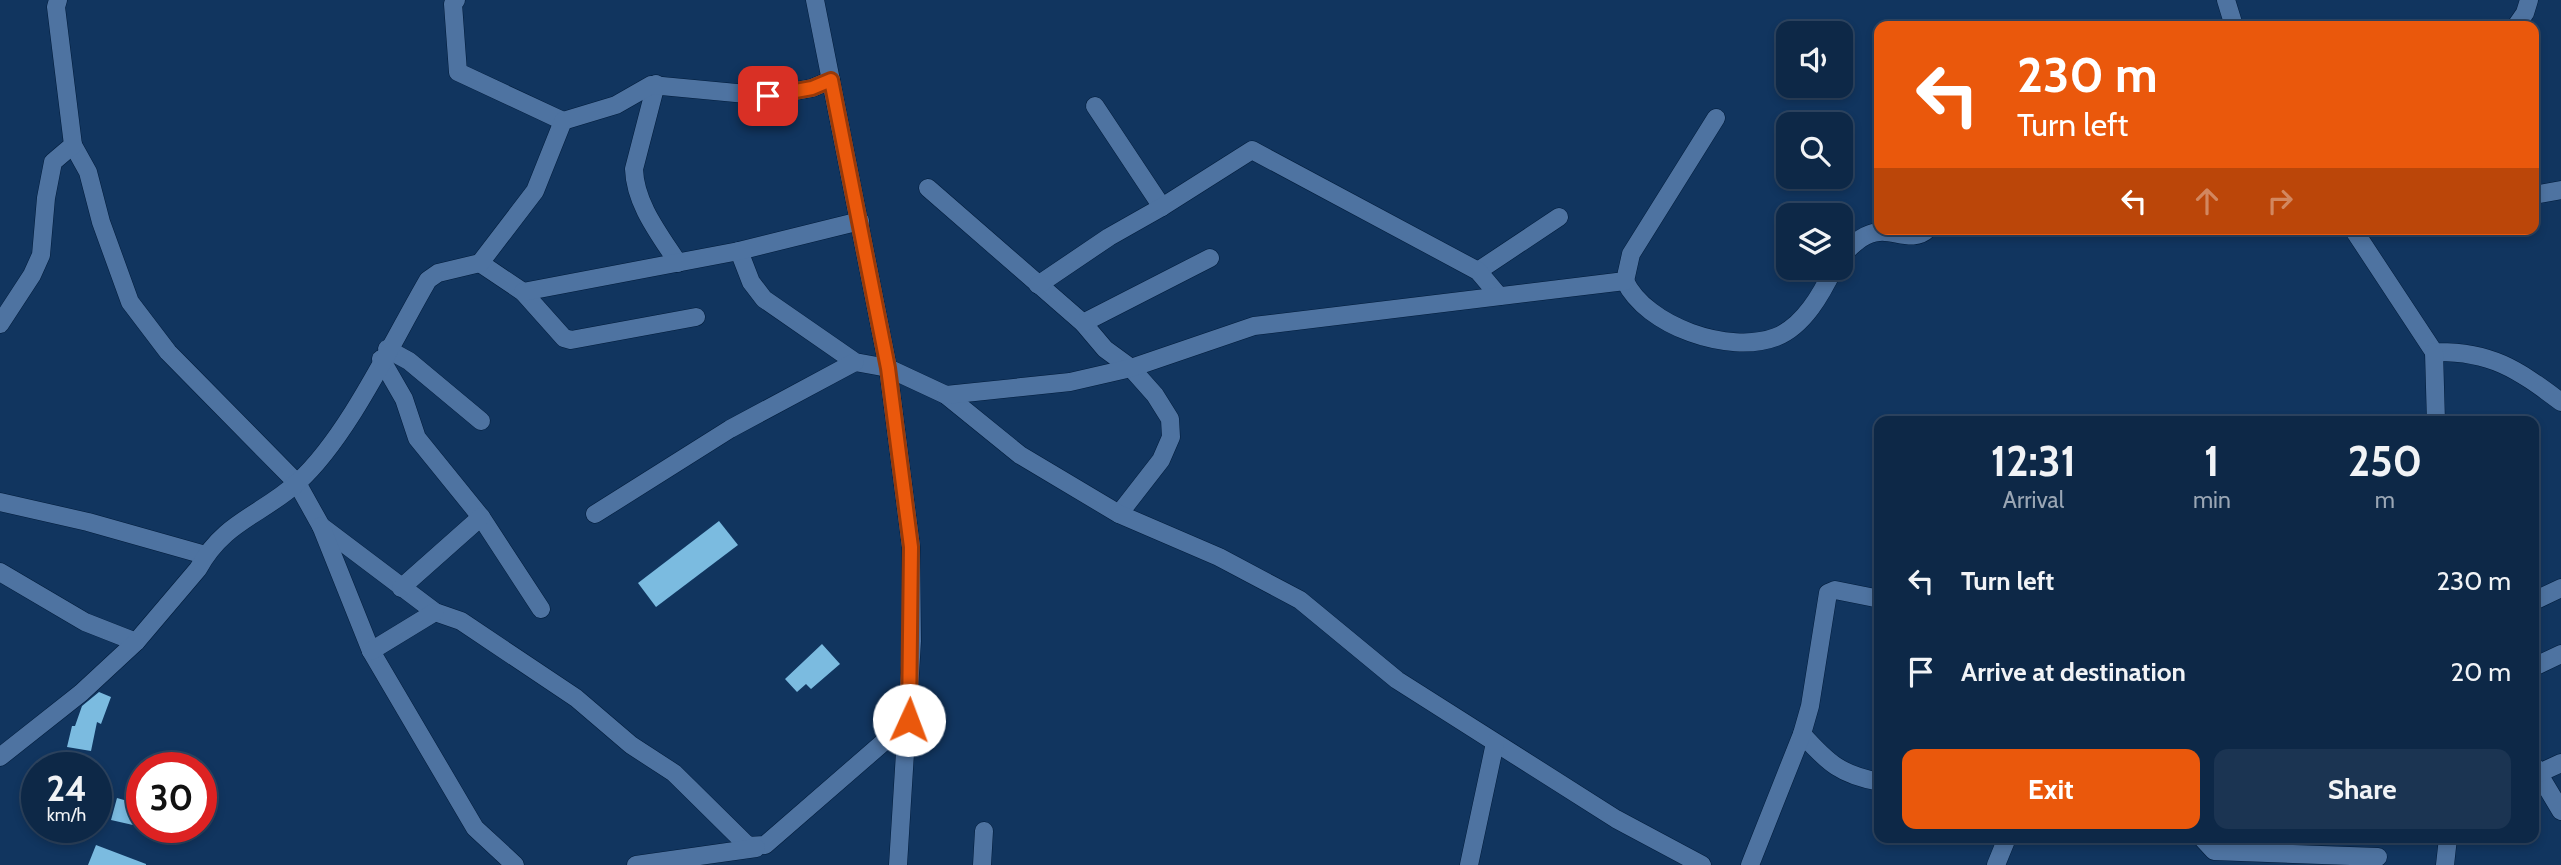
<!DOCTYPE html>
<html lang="en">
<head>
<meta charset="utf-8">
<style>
  :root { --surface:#0d2847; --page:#1b3452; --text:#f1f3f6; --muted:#9aa6b4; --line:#2d4460; --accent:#ea580c }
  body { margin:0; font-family:Cabin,sans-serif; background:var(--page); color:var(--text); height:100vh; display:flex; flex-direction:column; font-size:26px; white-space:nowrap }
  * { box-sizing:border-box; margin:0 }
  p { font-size:23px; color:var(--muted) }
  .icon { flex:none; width:38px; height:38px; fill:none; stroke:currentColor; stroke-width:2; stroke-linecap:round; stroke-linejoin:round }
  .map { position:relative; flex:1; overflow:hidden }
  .sheet { position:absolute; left:1874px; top:416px; width:665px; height:427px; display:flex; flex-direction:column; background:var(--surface); border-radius:14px; box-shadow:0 4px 10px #0003,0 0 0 2px var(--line) }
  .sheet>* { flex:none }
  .top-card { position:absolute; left:1874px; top:21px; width:665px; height:214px; border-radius:14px; box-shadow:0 4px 10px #0003,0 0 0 2px var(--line); background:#ea580c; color:#fff; overflow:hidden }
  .fabs { position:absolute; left:1776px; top:21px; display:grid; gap:14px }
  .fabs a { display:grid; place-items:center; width:77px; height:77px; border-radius:14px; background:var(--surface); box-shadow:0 4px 10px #0003,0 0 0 2px var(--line); font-size:35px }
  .speed { position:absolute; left:21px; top:752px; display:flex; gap:14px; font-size:35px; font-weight:700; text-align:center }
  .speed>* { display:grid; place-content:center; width:91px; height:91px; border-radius:50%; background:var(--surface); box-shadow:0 4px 10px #0003,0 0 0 2px var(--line); line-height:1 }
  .speed small { font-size:18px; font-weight:400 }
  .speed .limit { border:10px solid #d22; background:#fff; color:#111 }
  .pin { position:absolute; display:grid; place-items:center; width:60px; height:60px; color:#fff; margin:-30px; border-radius:14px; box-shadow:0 4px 10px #0006 }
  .me { position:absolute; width:77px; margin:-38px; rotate:2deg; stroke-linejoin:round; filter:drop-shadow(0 0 5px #0008) }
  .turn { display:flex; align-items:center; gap:24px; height:147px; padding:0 28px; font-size:32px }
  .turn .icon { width:91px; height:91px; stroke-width:2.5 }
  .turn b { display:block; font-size:49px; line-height:60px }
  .lanes { display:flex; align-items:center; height:66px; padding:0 28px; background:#0003; justify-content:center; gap:35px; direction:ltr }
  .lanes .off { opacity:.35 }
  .eta { display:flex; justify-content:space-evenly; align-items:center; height:119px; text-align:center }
  .eta b { font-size:42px; font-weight:800; line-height:49px }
  .primary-button { display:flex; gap:14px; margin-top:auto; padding:14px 28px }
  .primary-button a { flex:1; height:80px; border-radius:14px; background:var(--accent); color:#fff; font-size:28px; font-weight:800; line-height:80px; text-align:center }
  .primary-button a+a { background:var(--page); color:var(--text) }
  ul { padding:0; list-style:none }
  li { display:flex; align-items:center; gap:21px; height:91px; padding:0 28px }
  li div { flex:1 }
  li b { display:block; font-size:26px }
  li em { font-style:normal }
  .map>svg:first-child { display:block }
  .building { fill:#7bbbe0 }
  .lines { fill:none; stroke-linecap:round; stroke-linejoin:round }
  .minor-casing { stroke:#021c3b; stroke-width:19 }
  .minor { stroke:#4e73a1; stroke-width:18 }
  .route-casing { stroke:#983908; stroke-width:18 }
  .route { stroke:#ea580c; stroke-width:12 }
</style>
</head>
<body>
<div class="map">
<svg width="2561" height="865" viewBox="0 0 2561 865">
  <rect width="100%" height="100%" fill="#11355f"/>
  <!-- building -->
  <g class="building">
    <path d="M719 521 738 545 656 607 638 583Z"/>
    <path d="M822 644 840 664 811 689 806 684 797 692 785 679Z"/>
    <path d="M99 692 111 697 101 724 97 722 91 751 67 747 72 726H75L82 706Z"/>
    <path d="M117 798 138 804 133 825 111 820Z"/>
    <path d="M96 845 146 864V865H88Z"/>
  </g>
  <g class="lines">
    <!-- minor casing -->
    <g class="minor-casing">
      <g id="minor">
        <path d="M456 0 453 4 458 72 563 121"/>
        <path d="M815 0 888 368 911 547 912 641 898 865"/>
        <path d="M2226 0 2234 26"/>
        <path d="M2516 26 2525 13 2529 0"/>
        <path d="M656 84 634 169C635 204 660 235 678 263"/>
        <path d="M1095 106 1162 207"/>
        <path d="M73 145 88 172 101 222 130 302 168 352 297 483 321 526 435 612 461 621 576 698 631 745 674 773 748 846 765 845 909 720"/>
        <path d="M928 188 1083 323 1105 349 1131 368 1155 395 1170 419 1171 437 1161 460 1119 514"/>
        <path d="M2534 195 2561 190"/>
        <path d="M2353 229 2434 352C2491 351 2517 369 2561 402"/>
        <path d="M739 251 751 282 764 299 855 362 888 368 946 395 1020 455 1119 514 1219 557 1300 600 1397 680 1616 819 1702 865"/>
        <path d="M1841 256C1852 246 1863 233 1879 232 1895 230 1914 243 1928 229"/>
        <path d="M480 263 523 292 564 338 571 340 696 317"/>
        <path d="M1478 271 1559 217"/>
        <path d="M1625 281C1646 326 1729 355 1776 337 1804 326 1822 293 1834 268"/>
        <path d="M1038 285 1109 237 1162 207 1252 150 1478 271 1499 296"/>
        <path d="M523 292 739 251 860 221"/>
        <path d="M1083 323 1210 258"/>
        <path d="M0 324 32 275 41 255 46 198 53 162 73 145 56 7 58 0"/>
        <path d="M387 349 409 361 481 421"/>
        <path d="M2434 352 2436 422"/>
        <path d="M381 359 404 399 417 438 481 517 541 609"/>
        <path d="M946 395 1070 382 1131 368 1254 326 1625 281 1631 254 1716 118"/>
        <path d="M0 502 88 522 205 555"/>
        <path d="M595 514 730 429 855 362"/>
        <path d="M321 526 371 651 475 828 515 865"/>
        <path d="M0 572 85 622 136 642"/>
        <path d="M401 588 481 517"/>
        <path d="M2534 601 2561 588"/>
        <path d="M371 651 435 612"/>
        <path d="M2534 667 2561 654"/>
        <path d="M1802 734C1828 763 1841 775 1880 782"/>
        <path d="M0 757 81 693 136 642 198 569C224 521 262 515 298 482 348 437 393 340 428 280L438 273 480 263 535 191 563 121 616 105 651 85 768 96 812 88 831 80"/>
        <path d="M2534 766 2561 811"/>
        <path d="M2539 773 2561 763"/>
        <path d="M2202 838 2214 851 2378 857"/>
        <path d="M636 865 756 848"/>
        <path d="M982 865 984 831"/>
        <path d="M1469 865 1495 743"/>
        <path d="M1750 865 1802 734 1810 706 1828 593 1835 590 1880 599"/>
        <path d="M1996 865 2007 838"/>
        <path d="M2445 865 2448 838"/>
      </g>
    </g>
    <!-- minor -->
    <use href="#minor" class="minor"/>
  </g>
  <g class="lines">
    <!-- route casing -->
    <g class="route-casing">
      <path id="route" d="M768 96 812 88 831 80 888 368 911 547 909 720"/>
    </g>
    <!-- route -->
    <use href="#route" class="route"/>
  </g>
</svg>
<div class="fabs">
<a><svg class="icon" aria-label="sound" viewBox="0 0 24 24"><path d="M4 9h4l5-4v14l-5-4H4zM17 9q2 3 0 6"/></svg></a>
<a><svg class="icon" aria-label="search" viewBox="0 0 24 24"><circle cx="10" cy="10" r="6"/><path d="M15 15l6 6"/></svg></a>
<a><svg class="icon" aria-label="layers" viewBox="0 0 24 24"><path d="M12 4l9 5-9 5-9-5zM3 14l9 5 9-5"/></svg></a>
</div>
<div class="speed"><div>24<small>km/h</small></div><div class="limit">30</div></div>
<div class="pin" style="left:768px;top:96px;background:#d93025"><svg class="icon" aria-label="arrive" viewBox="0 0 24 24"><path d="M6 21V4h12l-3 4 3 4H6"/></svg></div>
<svg class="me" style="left:909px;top:720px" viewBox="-20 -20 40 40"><circle r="19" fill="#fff"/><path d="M0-13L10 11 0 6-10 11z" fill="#ea580c"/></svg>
<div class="top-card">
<div class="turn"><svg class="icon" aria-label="left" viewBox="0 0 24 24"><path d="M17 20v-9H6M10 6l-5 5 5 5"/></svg><div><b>230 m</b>Turn left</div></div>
<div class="lanes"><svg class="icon" aria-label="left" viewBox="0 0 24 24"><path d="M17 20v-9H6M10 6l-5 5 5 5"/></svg><svg class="icon off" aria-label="ahead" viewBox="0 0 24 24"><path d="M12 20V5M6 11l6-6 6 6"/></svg><svg class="icon off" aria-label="right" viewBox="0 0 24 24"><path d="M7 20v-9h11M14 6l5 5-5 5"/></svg></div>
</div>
<section class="sheet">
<div class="eta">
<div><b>12:31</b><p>Arrival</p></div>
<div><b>1</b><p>min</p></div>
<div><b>250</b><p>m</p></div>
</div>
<ul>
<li><svg class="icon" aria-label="left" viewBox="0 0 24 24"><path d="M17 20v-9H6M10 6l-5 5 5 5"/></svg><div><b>Turn left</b></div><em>230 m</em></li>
<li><svg class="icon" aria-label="arrive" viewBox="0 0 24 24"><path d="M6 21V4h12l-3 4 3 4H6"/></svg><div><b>Arrive at destination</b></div><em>20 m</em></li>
</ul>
<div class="primary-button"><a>Exit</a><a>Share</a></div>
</section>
</div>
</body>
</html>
